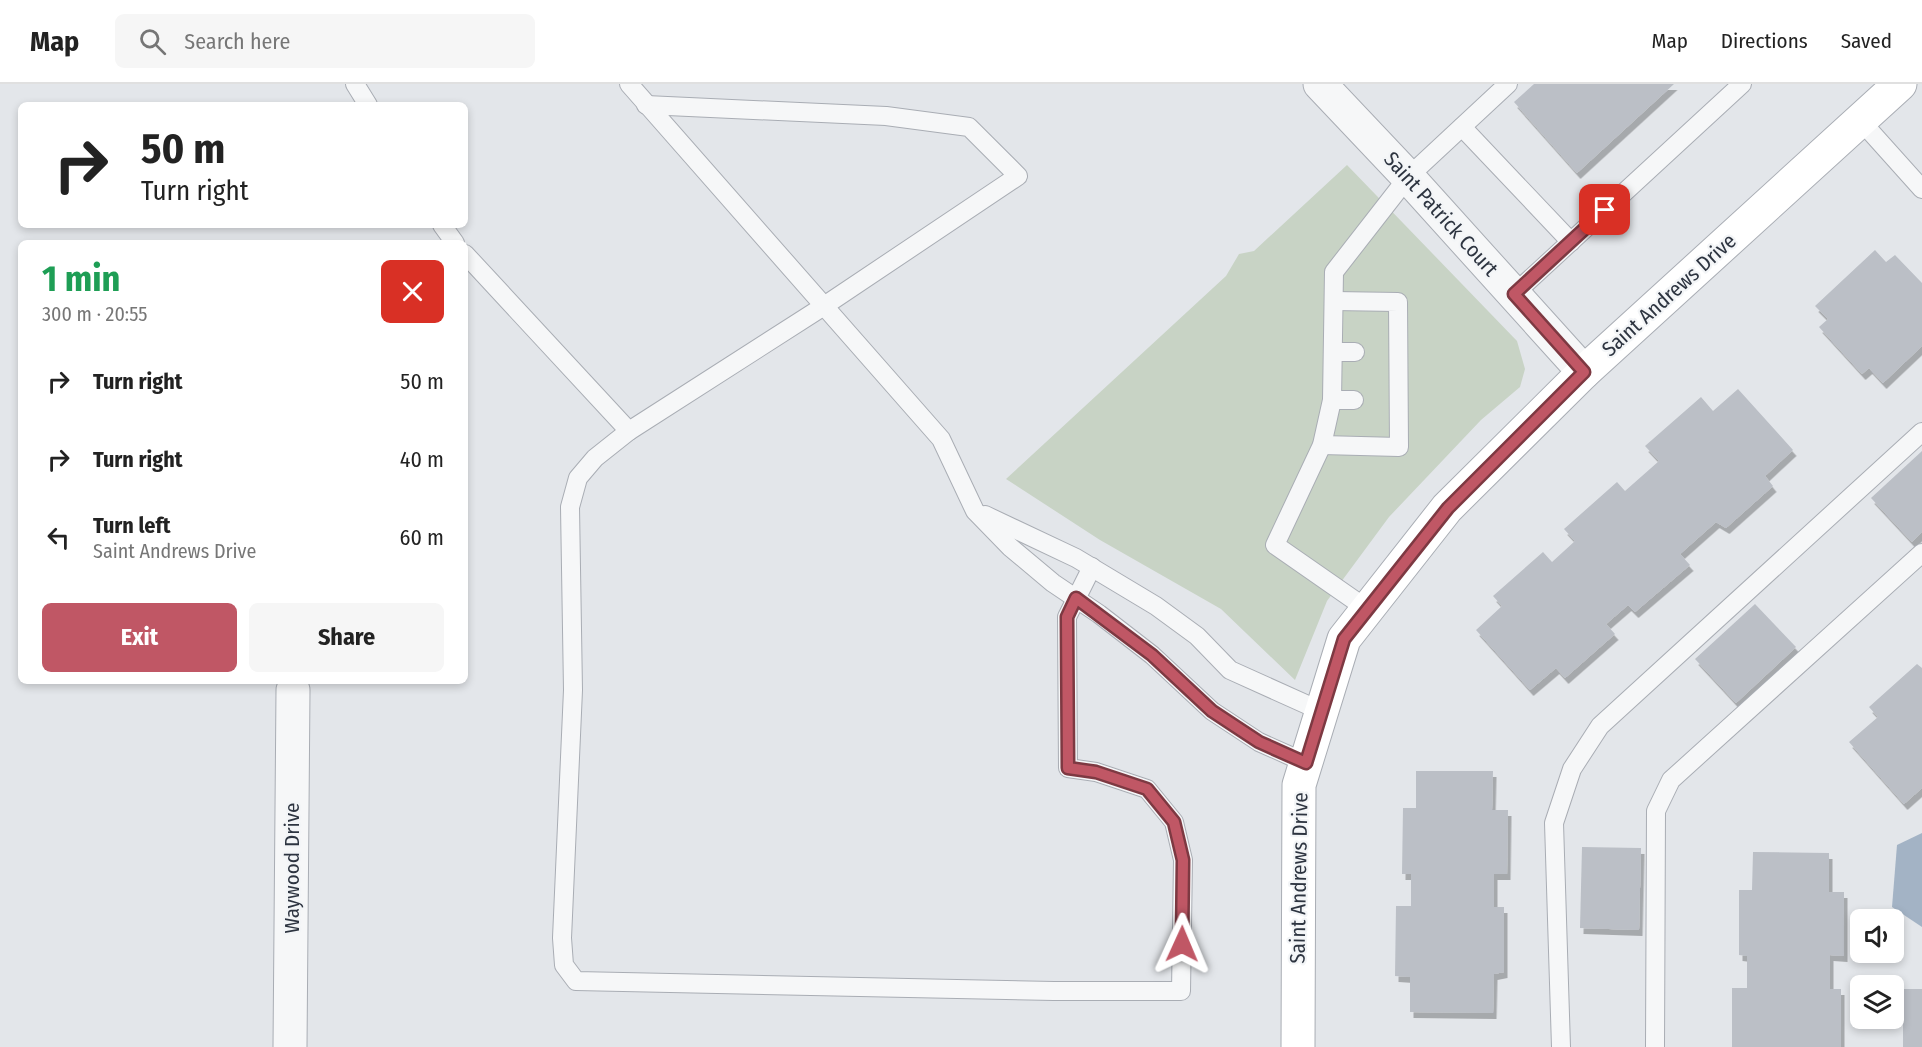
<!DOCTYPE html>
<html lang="en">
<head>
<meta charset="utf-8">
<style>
  :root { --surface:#fff; --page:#f6f6f6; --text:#222; --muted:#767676; --line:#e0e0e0; --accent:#c05765 }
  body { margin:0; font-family:"Fira Sans Condensed",sans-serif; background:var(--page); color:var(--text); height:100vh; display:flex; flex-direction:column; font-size:22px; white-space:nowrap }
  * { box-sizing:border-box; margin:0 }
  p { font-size:20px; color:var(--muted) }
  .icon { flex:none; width:33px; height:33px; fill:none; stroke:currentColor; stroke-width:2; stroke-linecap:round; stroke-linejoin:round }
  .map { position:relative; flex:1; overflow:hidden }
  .side { position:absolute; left:18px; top:156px; width:450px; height:444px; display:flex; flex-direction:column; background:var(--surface); border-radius:9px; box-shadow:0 3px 9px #0003 }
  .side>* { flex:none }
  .guide { position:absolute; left:18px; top:18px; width:450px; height:126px; border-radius:9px; box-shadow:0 3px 9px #0003; background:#fff; color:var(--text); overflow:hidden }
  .controls { position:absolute; left:1850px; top:825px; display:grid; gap:12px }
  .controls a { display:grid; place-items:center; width:54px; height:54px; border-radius:9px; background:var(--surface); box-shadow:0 3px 9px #0003; font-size:30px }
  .pin { position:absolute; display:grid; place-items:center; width:51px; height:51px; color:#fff; margin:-26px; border-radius:12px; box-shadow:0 3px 9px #0006 }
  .me { position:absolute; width:66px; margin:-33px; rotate:1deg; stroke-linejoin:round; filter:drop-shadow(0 0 4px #0008) }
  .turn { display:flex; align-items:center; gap:21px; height:126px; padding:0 24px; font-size:27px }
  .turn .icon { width:78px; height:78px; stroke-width:2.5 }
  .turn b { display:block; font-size:42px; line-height:51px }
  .round { display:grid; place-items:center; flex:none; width:63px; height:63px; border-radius:9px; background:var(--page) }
  .headline { display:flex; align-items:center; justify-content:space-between; height:102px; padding:0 24px }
  h1 { font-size:36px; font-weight:700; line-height:45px; color:#1e9e55 }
  .button { display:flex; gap:12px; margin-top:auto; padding:12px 24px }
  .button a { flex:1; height:69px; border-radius:9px; background:var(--accent); color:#fff; font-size:24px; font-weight:700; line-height:69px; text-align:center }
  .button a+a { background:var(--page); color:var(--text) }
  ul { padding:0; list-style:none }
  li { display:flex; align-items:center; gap:18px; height:78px; padding:0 24px }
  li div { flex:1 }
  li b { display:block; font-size:22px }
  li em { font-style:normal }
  header { display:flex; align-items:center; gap:36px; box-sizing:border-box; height:84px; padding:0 30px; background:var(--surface); border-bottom:2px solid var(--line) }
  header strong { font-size:28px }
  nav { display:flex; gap:33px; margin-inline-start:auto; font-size:21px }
  .search { width:420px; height:54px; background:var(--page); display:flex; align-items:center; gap:15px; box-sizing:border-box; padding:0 21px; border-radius:9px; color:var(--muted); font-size:22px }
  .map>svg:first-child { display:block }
  .green { fill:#c8d3c5 }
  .water { fill:#a3b3c5 }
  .building { fill:#bbbfc6; filter:url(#shadow) }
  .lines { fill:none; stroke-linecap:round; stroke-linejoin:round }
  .lane-casing { stroke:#a9adb4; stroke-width:20 }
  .street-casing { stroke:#a9adb4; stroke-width:35 }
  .secondary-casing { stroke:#a9adb4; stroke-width:35 }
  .lane { stroke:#f6f7f8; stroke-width:18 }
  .street { stroke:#f6f7f8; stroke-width:33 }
  .secondary { stroke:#fff; stroke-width:33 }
  .route-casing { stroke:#7d3942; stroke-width:15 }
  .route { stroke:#c05765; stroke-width:10 }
  .labels { text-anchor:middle; stroke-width:4.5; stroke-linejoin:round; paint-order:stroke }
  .street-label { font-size:21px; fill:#2d3440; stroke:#f3f5f7 }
</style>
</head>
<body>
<header>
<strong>Map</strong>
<div class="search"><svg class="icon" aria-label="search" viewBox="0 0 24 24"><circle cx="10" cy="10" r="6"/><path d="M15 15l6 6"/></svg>Search here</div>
<nav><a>Map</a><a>Directions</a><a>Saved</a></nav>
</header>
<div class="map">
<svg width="1922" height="963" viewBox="0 0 1922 963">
  <defs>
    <filter id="shadow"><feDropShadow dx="3.5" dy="6" stdDeviation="0" flood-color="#0004"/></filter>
  </defs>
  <rect width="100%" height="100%" fill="#e3e6ea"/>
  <!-- green -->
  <path class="green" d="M1347 81 1517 257 1525 285 1520 303 1481 336 1389 433 1327 517 1295 596 1221 525 1100 456 1006 395 1226 192 1239 170 1254 167Z"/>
  <!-- water -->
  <path class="water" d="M1922 749V843L1892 823 1897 761Z"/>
  <!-- building -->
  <g class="building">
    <path d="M1534 0H1674L1577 89 1514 18Z"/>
    <path d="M1875 166 1886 178 1895 171 1922 199V262L1883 299 1869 284 1862 290 1819 243 1828 235 1815 222Z"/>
    <path d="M1738 305 1793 366 1765 392 1773 402 1726 444 1716 438 1680 470 1690 481 1635 528 1628 521 1606 540 1615 550 1565 594 1556 584 1530 606 1476 546 1502 522 1493 512 1543 468 1552 478 1575 457 1564 445 1617 398 1625 407 1659 377 1645 362 1701 313 1713 327Z"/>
    <path d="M1922 367V448L1912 458 1871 414Z"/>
    <path d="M1755 520 1796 563 1736 619 1695 575Z"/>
    <path d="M1917 580 1922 584V704L1904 720 1849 658 1878 633 1869 623Z"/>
    <path d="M1416 687H1493L1492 726H1508L1507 790H1494V823H1504V888L1494 890 1493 929 1410 928V893L1395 892 1396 822H1411V790H1402L1403 724H1416Z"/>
    <path d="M1582 763 1641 764 1639 846 1580 844Z"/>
    <path d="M1753 768 1829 769V808H1844V872L1830 871V905H1841V963H1732V904H1747V872L1739 871V806H1752Z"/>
    <rect x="1903" y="905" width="19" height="58"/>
  </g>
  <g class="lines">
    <!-- lane casing -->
    <g class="lane-casing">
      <g id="lane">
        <path d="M355 0 368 21"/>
        <path d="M629 0 941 355 975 427 1010 463 1053 499 1099 530 1152 571 1212 627 1259 658 1306 679"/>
        <path d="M1861 37 1922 105"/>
        <path d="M1462 43 1571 158"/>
        <path d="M442 141 455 159"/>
        <path d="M465 170 629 347 595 374 578 394 570 423 573 606 562 854 564 881 576 897 1054 907H1181L1183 776 1174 738 1147 705 1096 688 1068 684 1067 533 1092 483"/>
        <path d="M1514 210 1742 0"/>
        <path d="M1333 268H1355"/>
        <path d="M1332 316H1354"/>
        <path d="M629 347 824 222 1018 92 969 43 886 32 646 21"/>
        <path d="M1322 361 1399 363 1398 218 1334 217"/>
        <path d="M985 431 1076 474 1156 522 1197 552 1230 586 1321 627"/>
        <path d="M1367 525 1275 461 1322 361 1332 316 1334 188 1408 93 1508 0"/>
        <path d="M1561 963 1554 739 1572 685 1600 642 1922 348"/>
        <path d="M1655 963 1656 727 1671 696 1922 469"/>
      </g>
    </g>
    <!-- street casing -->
    <g class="street-casing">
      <g id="street">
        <path d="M1320 0 1408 93 1584 288"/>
        <path d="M290 963 293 606"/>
      </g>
    </g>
    <!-- secondary casing -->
    <g class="secondary-casing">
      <path id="secondary" d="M1298 963 1299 701 1344 555 1447 424 1584 288 1900 0"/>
    </g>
    <!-- lane -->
    <use href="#lane" class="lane"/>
    <!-- street -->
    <use href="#street" class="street"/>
    <!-- secondary -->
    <use href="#secondary" class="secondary"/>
  </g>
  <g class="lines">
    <!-- route casing -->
    <g class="route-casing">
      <path id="route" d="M1182 860 1183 776 1174 738 1147 705 1096 688 1068 684 1067 533 1076 514 1152 571 1212 627 1259 658 1306 679 1344 555 1448 424 1584 288 1514 210 1605 126"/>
    </g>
    <!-- route -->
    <use href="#route" class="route"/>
  </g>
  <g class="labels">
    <!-- street labels -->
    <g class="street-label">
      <text transform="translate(1441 130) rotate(48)" y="7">Saint Patrick Court</text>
      <text transform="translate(1669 211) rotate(-42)" y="7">Saint Andrews Drive</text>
      <text transform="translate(292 784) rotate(-90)" y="7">Waywood Drive</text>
      <text transform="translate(1299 794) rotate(-89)" y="7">Saint Andrews Drive</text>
    </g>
  </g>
</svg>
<div class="controls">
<a><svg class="icon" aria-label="sound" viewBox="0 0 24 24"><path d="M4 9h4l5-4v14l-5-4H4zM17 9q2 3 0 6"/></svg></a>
<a><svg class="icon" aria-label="layers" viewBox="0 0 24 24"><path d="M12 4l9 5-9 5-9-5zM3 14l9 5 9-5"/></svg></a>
</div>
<div class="pin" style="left:1605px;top:126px;background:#d93025"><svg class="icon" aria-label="arrive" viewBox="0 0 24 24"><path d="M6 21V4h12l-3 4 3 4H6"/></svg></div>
<svg class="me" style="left:1182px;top:860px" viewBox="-20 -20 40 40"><path d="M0-17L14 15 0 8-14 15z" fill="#c05765" stroke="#fff" stroke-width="4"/></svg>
<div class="guide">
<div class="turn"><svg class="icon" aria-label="right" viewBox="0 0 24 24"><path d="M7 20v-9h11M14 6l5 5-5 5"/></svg><div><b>50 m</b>Turn right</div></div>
</div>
<section class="side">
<div class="headline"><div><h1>1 min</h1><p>300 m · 20:55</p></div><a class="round" style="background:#d93025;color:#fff"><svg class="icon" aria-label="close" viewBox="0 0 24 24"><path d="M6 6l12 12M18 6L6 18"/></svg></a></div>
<ul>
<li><svg class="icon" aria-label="right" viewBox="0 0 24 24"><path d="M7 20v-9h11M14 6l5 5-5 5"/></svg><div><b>Turn right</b></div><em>50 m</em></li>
<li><svg class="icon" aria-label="right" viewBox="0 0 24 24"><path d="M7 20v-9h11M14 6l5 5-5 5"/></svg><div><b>Turn right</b></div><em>40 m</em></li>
<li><svg class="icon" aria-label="left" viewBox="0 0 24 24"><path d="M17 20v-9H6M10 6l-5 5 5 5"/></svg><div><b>Turn left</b><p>Saint Andrews Drive</p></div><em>60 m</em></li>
</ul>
<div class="button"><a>Exit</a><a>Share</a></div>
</section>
</div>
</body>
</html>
